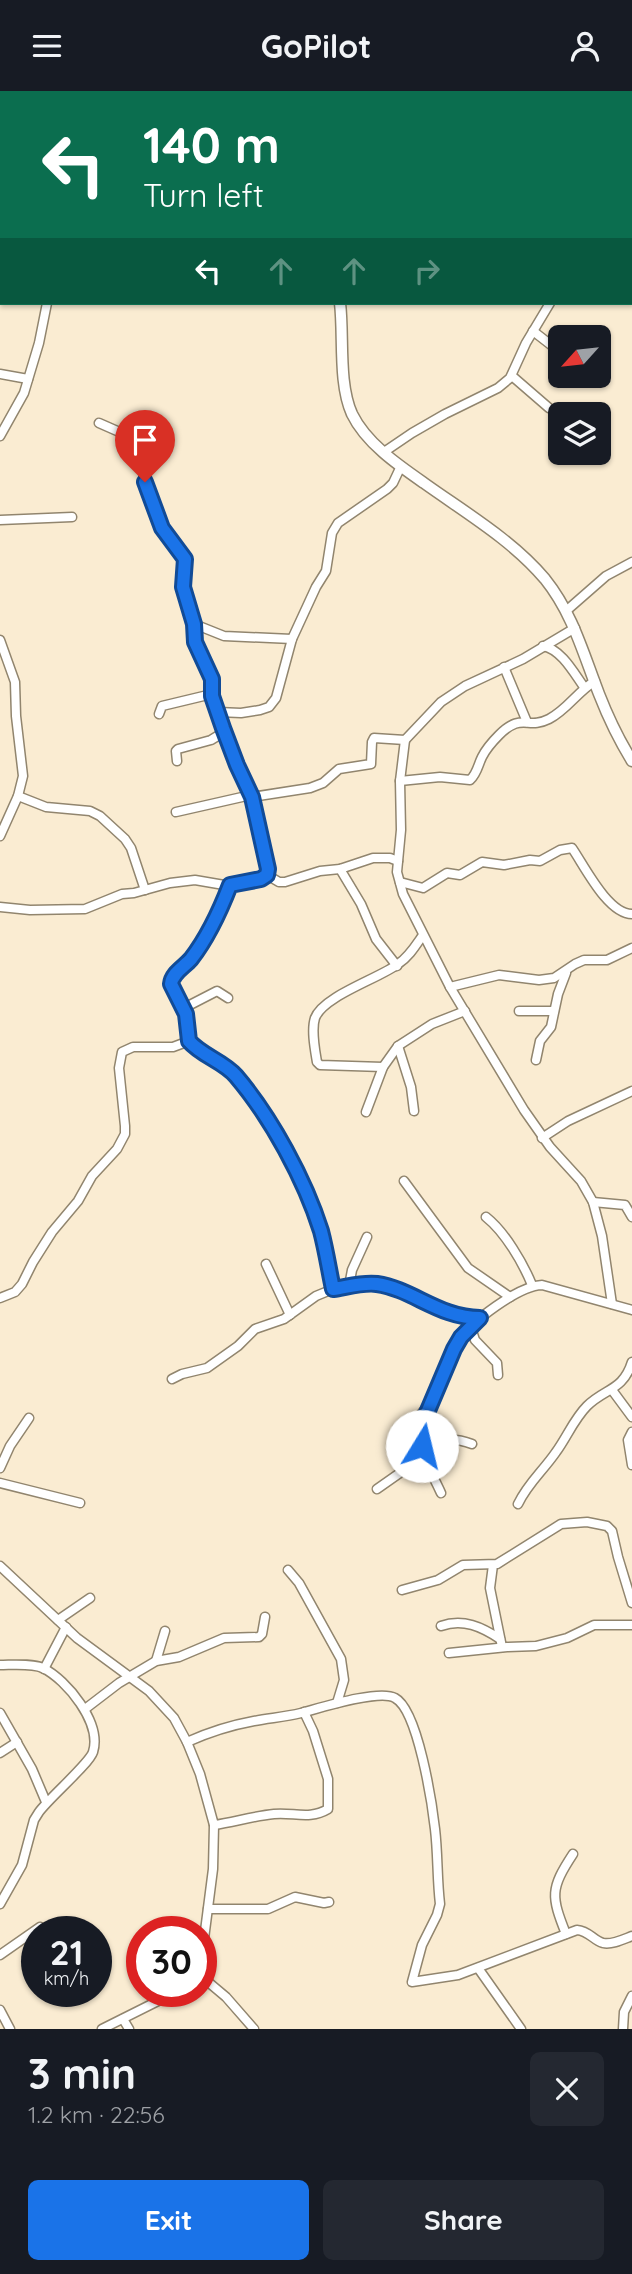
<!DOCTYPE html>
<html lang="en">
<head>
<meta charset="utf-8">
<style>
  :root { --surface:#171b24; --page:#242831; --text:#f1f3f6; --muted:#9ea1a6; --accent:#1a73e8 }
  body { margin:0; font-family:Quicksand,sans-serif; background:var(--page); color:var(--text); height:100vh; display:flex; flex-direction:column; font-size:26px; white-space:nowrap }
  * { box-sizing:border-box; margin:0 }
  p { font-size:23px; color:var(--muted) }
  .icon { flex:none; width:38px; height:38px; fill:none; stroke:currentColor; stroke-width:2; stroke-linecap:round; stroke-linejoin:round }
  .map { position:relative; height:1938px; overflow:hidden }
  .side { display:flex; flex-direction:column; background:var(--surface); flex:1 }
  .side>* { flex:none }
  .guide { position:absolute; left:0px; top:0px; width:634px; height:214px; box-shadow:0 2px 5px #0004; background:#0b6e4f; color:#fff; overflow:hidden }
  .needle { width:46px; rotate:243deg }
  .controls { position:absolute; left:548px; top:234px; display:grid; gap:14px }
  .controls a { display:grid; place-items:center; width:63px; height:63px; border-radius:10px; background:var(--surface); box-shadow:0 2px 5px #0004; font-size:35px }
  .speed { position:absolute; left:21px; top:1825px; display:flex; gap:14px; font-size:35px; font-weight:700; text-align:center }
  .speed>* { display:grid; place-content:center; width:91px; height:91px; border-radius:50%; background:var(--surface); box-shadow:0 2px 5px #0004; line-height:1 }
  .speed small { font-size:18px; font-weight:400 }
  .speed .limit { border:10px solid #d22; background:#fff; color:#111 }
  .pin { position:absolute; display:grid; place-items:center; width:60px; height:60px; color:#fff; margin:-72px -30px; border-radius:50% 50% 50% 0; rotate:-45deg; box-shadow:0 0 7px #0007 }
  .pin .icon { rotate:45deg }
  .me { position:absolute; width:77px; margin:-38px; rotate:9deg; stroke-linejoin:round; filter:drop-shadow(0 0 5px #0008) }
  .turn { display:flex; align-items:center; gap:24px; height:147px; padding:0 28px; font-size:32px }
  .turn .icon { width:91px; height:91px; stroke-width:2.5 }
  .turn b { display:block; font-size:49px; line-height:60px }
  .lanes { display:flex; align-items:center; height:66px; padding:0 28px; background:#0003; justify-content:center; gap:35px; direction:ltr }
  .lanes .off { opacity:.35 }
  .round { display:grid; place-items:center; flex:none; width:74px; height:74px; border-radius:10px; background:var(--page) }
  .summary { display:flex; align-items:center; justify-content:space-between; height:119px; padding:0 28px }
  h1 { font-size:42px; font-weight:700; line-height:52px }
  .primary-button { display:flex; gap:14px; margin-top:auto; padding:14px 28px }
  .primary-button a { flex:1; height:80px; border-radius:10px; background:var(--accent); color:#fff; font-size:28px; font-weight:700; line-height:80px; text-align:center }
  .primary-button a+a { background:var(--page); color:var(--text) }
  header { display:flex; justify-content:space-between; align-items:center; height:91px; padding:0 28px; background:var(--surface); font-size:32px; font-weight:700 }
  .map>svg:first-child { display:block }
  .lines { fill:none; stroke-linecap:round; stroke-linejoin:round }
  .minor-casing { stroke:#91856e; stroke-width:11 }
  .tertiary-casing { stroke:#91856e; stroke-width:13 }
  .minor { stroke:#fff; stroke-width:8 }
  .tertiary { stroke:#fff; stroke-width:10 }
  .route-casing { stroke:#114b97; stroke-width:18 }
  .route { stroke:#1a73e8; stroke-width:12 }
</style>
</head>
<body>
<header><svg class="icon" aria-label="menu" viewBox="0 0 24 24"><path d="M4 6h16M4 12h16M4 18h16"/></svg>GoPilot<svg class="icon" aria-label="person" viewBox="0 0 24 24"><circle cx="12" cy="8" r="4"/><path d="M4 21q1-7 8-7t8 7"/></svg></header>
<div class="map">
<svg width="632" height="1938" viewBox="0 0 632 1938">
  <rect width="100%" height="100%" fill="#faecd2"/>
  <g class="lines">
    <!-- minor casing -->
    <g class="minor-casing">
      <g id="minor">
        <path d="M515 0 516 2"/>
        <path d="M564 0 568 2"/>
        <path d="M184 2 187 0"/>
        <path d="M521 2 523 0"/>
        <path d="M0 80 2 79"/>
        <path d="M533 240 560 261"/>
        <path d="M0 283 28 288"/>
        <path d="M512 285 549 317"/>
        <path d="M0 345 24 302 39 252 47 212"/>
        <path d="M384 361 412 342 445 323 498 297 510 287 526 252 550 212"/>
        <path d="M0 429 72 426"/>
        <path d="M566 520 606 485 632 471"/>
        <path d="M194 533 224 545 292 548"/>
        <path d="M0 549 15 591 16 625 23 685 18 705 0 745"/>
        <path d="M543 555C561 558 574 582 584 596"/>
        <path d="M504 576 527 631"/>
        <path d="M218 621 241 622 260 619 269 616 276 607 292 548 316 496 326 480 332 442 338 432 387 398 393 392 401 375"/>
        <path d="M159 623 162 615 212 603"/>
        <path d="M405 649 400 690 401 739 397 781 403 803 450 896 524 1019 550 1056 581 1090 593 1111 602 1145 612 1213"/>
        <path d="M177 670 176 660 178 658 211 649 224 641"/>
        <path d="M400 690 440 686 470 689C477 683 478 674 482 666 486 658 492 651 499 644 522 621 527 639 549 628 567 619 577 601 595 590"/>
        <path d="M18 705 46 716 90 720 100 725 125 748 131 757 145 799"/>
        <path d="M252 706 310 697 323 692 339 678 371 673 372 651 374 647 405 649 441 611 465 595 523 568 575 537"/>
        <path d="M176 721 251 704"/>
        <path d="M340 778 361 813 376 848 397 875"/>
        <path d="M267 784 279 791H285L320 780 340 778 373 767H390L398 770"/>
        <path d="M400 791 423 797 447 782 460 784 482 771 504 774 530 769 540 770 560 759 572 757C585 776 608 823 632 823"/>
        <path d="M230 795C220 820 208 846 190 868 184 876 172 882 171 893L186 923 189 950C202 965 223 970 236 985 271 1026 305 1089 321 1140 327 1159 329 1179 333 1198"/>
        <path d="M0 816 30 819 85 818 122 803 134 802 170 792 195 789 230 795 261 788 267 784V771L252 706 237 674 223 637 212 605V588L195 551 194 533 183 496 185 468 157 428 135 355 124 343 99 332"/>
        <path d="M423 844C416 854 409 866 398 873 380 887 323 905 315 927 311 939 315 959 317 971L320 974 383 976 398 955 432 933 465 920"/>
        <path d="M450 896 499 884 539 889 554 887 575 873 584 869H607L632 857"/>
        <path d="M184 917 217 900 228 907"/>
        <path d="M519 920H554"/>
        <path d="M398 955 411 996 414 1020"/>
        <path d="M536 969 540 950 551 936 558 903 566 882"/>
        <path d="M366 1021 383 976"/>
        <path d="M542 1047 568 1030 632 1000"/>
        <path d="M404 1090 468 1177 510 1206"/>
        <path d="M593 1111 625 1114 632 1126"/>
        <path d="M486 1126C505 1141 523 1172 532 1194"/>
        <path d="M266 1173 290 1224"/>
        <path d="M349 1195 352 1179 367 1146"/>
        <path d="M0 1207 15 1201 22 1193 33 1171 52 1141 78 1110 92 1085 117 1058 125 1043V1035L119 977 122 961 133 956H173L189 950"/>
        <path d="M471 1237 475 1249 497 1272 498 1284"/>
        <path d="M172 1288 182 1283 207 1277 238 1255 255 1238 284 1228 316 1205 333 1198 368 1192 383 1194 451 1223 480 1227"/>
        <path d="M612 1299 632 1326"/>
        <path d="M632 1341 628 1349 632 1374"/>
        <path d="M398 1351 426 1317"/>
        <path d="M423 1360C443 1349 449 1345 472 1353"/>
        <path d="M0 1377 10 1355 29 1327"/>
        <path d="M0 1392 80 1412"/>
        <path d="M377 1398 424 1365"/>
        <path d="M441 1402C433 1384 421 1366 421 1346 422 1321 437 1298 447 1275 451 1267 453 1258 458 1250 471 1231 518 1195 542 1194L632 1219"/>
        <path d="M518 1413C528 1392 543 1380 556 1361 567 1346 574 1328 587 1315 605 1297 623 1300 632 1271"/>
        <path d="M493 1474 490 1497 502 1556"/>
        <path d="M0 1475 77 1547 149 1600 174 1627 187 1651 200 1683 214 1734 213 1778 201 1871"/>
        <path d="M288 1479 299 1492 341 1568 344 1589 337 1612"/>
        <path d="M402 1499 438 1489 463 1474 497 1473 561 1433 587 1431 607 1435 612 1440 618 1466 632 1512"/>
        <path d="M58 1529 90 1507"/>
        <path d="M441 1535C463 1527 482 1536 500 1548"/>
        <path d="M449 1562 507 1556 536 1555 567 1547 594 1534H632"/>
        <path d="M156 1570 165 1540"/>
        <path d="M0 1574C12 1574 32 1572 43 1577 67 1589 102 1632 93 1661 89 1673 50 1706 39 1721L34 1729 22 1774 0 1813"/>
        <path d="M44 1578 66 1536"/>
        <path d="M85 1618 119 1592 156 1570 179 1566 224 1547 259 1546 262 1543 265 1526"/>
        <path d="M0 1622 32 1678 46 1711"/>
        <path d="M187 1651C207 1642 232 1634 254 1630 269 1627 285 1626 301 1622 320 1617 379 1598 395 1607 418 1619 432 1712 435 1738 438 1763 437 1788 440 1813L437 1824 422 1854 412 1891 458 1884 577 1839C589 1840 593 1849 603 1852 612 1854 624 1848 632 1845"/>
        <path d="M0 1662 17 1651"/>
        <path d="M214 1734C234 1731 254 1725 274 1723 293 1721 310 1729 328 1718V1688L313 1640 304 1621"/>
        <path d="M208 1818H268L295 1806 324 1812 329 1811"/>
        <path d="M566 1843C551 1805 550 1798 573 1763"/>
        <path d="M0 1864 40 1836"/>
        <path d="M478 1877 521 1938"/>
        <path d="M201 1885 226 1906 254 1938"/>
        <path d="M0 1919 10 1938"/>
        <path d="M123 1928 129 1938"/>
        <path d="M102 1938 178 1900"/>
        <path d="M623 1938 624 1921 632 1905"/>
      </g>
    </g>
    <!-- tertiary casing -->
    <g class="tertiary-casing">
      <g id="tertiary">
        <path d="M277 0 278 2"/>
        <path d="M340 212C344 245 338 292 352 323 366 352 398 374 424 392 466 422 512 449 545 488 573 523 583 562 599 603 608 626 619 649 632 670"/>
      </g>
    </g>
    <!-- minor -->
    <use href="#minor" class="minor"/>
    <!-- tertiary -->
    <use href="#tertiary" class="tertiary"/>
  </g>
  <g class="lines">
    <!-- route casing -->
    <g class="route-casing">
      <path id="route" d="M145 391 162 437 185 468 183 496 194 533 195 551 212 588V605L223 637 237 674 252 706 268 778 267 784 261 788 230 794C220 820 208 846 191 868 184 876 172 882 171 893L186 923 189 950C202 965 223 970 236 985 271 1026 305 1089 321 1140 326 1159 329 1179 333 1198 347 1196 363 1191 377 1193 412 1198 440 1227 480 1227L461 1246 454 1258 424 1329 422 1355"/>
    </g>
    <!-- route -->
    <use href="#route" class="route"/>
  </g>
</svg>
<div class="controls">
<a><svg class="needle" viewBox="-14 -14 28 28"><path d="M0-13l5 13h-10z" fill="#e53935"/><path d="M0 13l5-13h-10z" fill="#9ea1a6"/></svg></a>
<a><svg class="icon" aria-label="layers" viewBox="0 0 24 24"><path d="M12 4l9 5-9 5-9-5zM3 14l9 5 9-5"/></svg></a>
</div>
<div class="speed"><div>21<small>km/h</small></div><div class="limit">30</div></div>
<div class="pin" style="left:145px;top:391px;background:#d93025"><svg class="icon" aria-label="arrive" viewBox="0 0 24 24"><path d="M6 21V4h12l-3 4 3 4H6"/></svg></div>
<svg class="me" style="left:422px;top:1355px" viewBox="-20 -20 40 40"><circle r="19" fill="#fff"/><path d="M0-13L10 11 0 6-10 11z" fill="#1a73e8"/></svg>
<div class="guide">
<div class="turn"><svg class="icon" aria-label="left" viewBox="0 0 24 24"><path d="M17 20v-9H6M10 6l-5 5 5 5"/></svg><div><b>140 m</b>Turn left</div></div>
<div class="lanes"><svg class="icon" aria-label="left" viewBox="0 0 24 24"><path d="M17 20v-9H6M10 6l-5 5 5 5"/></svg><svg class="icon off" aria-label="ahead" viewBox="0 0 24 24"><path d="M12 20V5M6 11l6-6 6 6"/></svg><svg class="icon off" aria-label="ahead" viewBox="0 0 24 24"><path d="M12 20V5M6 11l6-6 6 6"/></svg><svg class="icon off" aria-label="right" viewBox="0 0 24 24"><path d="M7 20v-9h11M14 6l5 5-5 5"/></svg></div>
</div>
</div>
<section class="side">
<div class="summary"><div><h1>3 min</h1><p>1.2 km · 22:56</p></div><a class="round"><svg class="icon" aria-label="close" viewBox="0 0 24 24"><path d="M6 6l12 12M18 6L6 18"/></svg></a></div>
<div class="primary-button"><a>Exit</a><a>Share</a></div>
</section>
</body>
</html>
